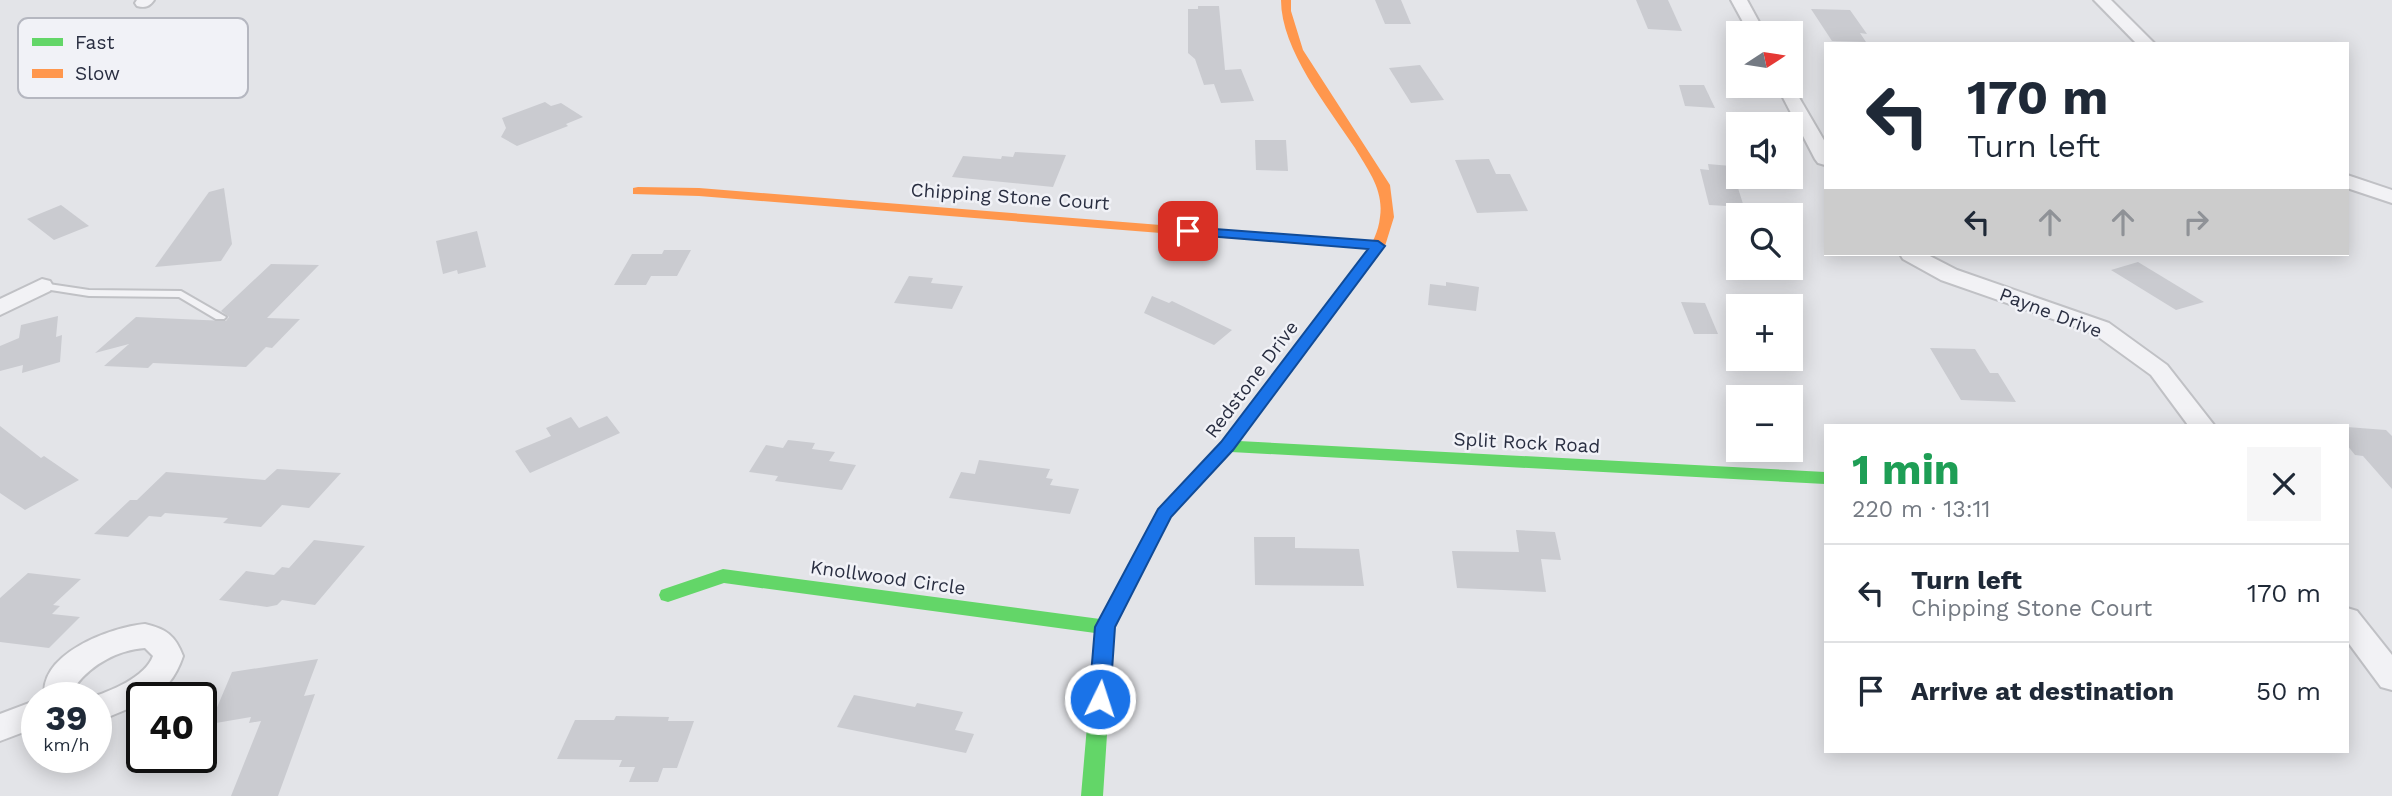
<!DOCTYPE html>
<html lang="en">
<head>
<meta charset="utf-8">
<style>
  :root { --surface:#fff; --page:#f6f6f7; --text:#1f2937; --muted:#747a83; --line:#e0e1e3 }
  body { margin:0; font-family:"Work Sans",sans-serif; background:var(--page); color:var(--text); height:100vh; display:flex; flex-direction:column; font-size:26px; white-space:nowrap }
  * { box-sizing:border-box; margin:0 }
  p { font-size:23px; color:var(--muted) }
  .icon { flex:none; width:38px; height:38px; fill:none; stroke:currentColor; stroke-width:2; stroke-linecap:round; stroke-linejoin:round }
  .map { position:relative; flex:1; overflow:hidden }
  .side { position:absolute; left:1824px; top:424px; width:525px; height:329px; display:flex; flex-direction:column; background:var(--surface); border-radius:0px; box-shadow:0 4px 18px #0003 }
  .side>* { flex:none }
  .guide { position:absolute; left:1824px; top:42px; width:525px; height:214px; border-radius:0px; box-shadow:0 4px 18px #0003; background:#fff; color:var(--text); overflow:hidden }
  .needle { width:46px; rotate:78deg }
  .tools { position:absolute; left:1726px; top:21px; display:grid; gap:14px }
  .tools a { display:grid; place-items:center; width:77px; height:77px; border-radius:0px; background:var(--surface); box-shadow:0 4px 18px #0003; font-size:35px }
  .speed { position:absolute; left:21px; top:682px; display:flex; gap:14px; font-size:35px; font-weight:700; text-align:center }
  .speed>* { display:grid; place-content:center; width:91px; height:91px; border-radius:50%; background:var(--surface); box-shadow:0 4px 18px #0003; line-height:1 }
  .speed small { font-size:18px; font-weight:400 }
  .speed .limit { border:4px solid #111; border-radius:10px; background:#fff; color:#111 }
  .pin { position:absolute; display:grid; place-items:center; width:60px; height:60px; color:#fff; margin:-30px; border-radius:14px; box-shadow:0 4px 10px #0006 }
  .me { position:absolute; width:77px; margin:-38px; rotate:4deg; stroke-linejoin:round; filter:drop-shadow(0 0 5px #0008) }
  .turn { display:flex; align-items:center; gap:24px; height:147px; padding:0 28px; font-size:32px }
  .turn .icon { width:91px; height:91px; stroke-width:2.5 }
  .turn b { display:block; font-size:49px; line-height:60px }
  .lanes { display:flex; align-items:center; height:66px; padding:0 28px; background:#0003; justify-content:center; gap:35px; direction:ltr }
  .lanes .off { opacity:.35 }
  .round { display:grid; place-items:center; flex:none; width:74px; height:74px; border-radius:0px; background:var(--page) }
  .summary { display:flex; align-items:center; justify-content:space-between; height:119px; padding:0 28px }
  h1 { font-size:42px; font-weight:700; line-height:52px; color:#1e9e55 }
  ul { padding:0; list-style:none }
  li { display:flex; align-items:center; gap:21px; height:98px; padding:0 28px; border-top:2px solid var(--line) }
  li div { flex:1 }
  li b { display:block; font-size:26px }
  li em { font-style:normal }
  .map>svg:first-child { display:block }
  .building { fill:#cacbd0 }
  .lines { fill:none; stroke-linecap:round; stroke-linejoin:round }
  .lane-casing { stroke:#c0c1c5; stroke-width:4 }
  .street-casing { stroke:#c0c1c5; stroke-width:4 }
  .lane { fill:#f2f2f5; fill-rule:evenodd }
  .street { fill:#f2f2f5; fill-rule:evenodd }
  .fast { fill:#63d668; fill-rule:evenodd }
  .slow { fill:#ff974d; fill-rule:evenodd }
  .route { fill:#1a73e8; stroke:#114b97; stroke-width:2 }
  .labels { text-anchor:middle; stroke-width:5; stroke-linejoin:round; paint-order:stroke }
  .street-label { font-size:19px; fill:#292e41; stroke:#f1f2f7 }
  .key { fill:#f1f2f7; stroke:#b5b7c0; stroke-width:2 }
  .key-label { font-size:19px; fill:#292e41 }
</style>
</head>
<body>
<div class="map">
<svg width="2392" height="796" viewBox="0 0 2392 796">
  <rect width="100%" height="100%" fill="#e3e4e8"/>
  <!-- building -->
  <g class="building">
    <path d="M1375 0H1401L1411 24H1385Z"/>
    <path d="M1636 0H1668L1682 31 1648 29Z"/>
    <path d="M1198 6H1219L1225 70 1241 69 1254 101 1221 103 1214 84 1204 85 1195 59 1188 53V9H1198Z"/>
    <path d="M1811 9 1850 10 1867 34 1860 33 1866 42 1832 41Z"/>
    <path d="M1420 65 1444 100 1411 103 1389 68Z"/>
    <path d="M1679 85H1704L1715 108 1685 106Z"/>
    <path d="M545 102 551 106 561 103 583 117 566 124 568 126 517 146 501 137 506 128 502 118Z"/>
    <path d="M1255 140H1286L1288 171 1256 170Z"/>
    <path d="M1015 152 1066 155 1053 187 952 177 963 156 1001 159 1002 156 1013 157Z"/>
    <path d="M1489 159 1496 174H1510L1528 211 1477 213 1455 160Z"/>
    <path d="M1708 164 1731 166 1744 207 1709 205 1700 169 1709 170Z"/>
    <path d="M224 188 232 244 221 261 155 267 209 192Z"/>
    <path d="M61 205 89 226 54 240 27 219Z"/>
    <path d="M477 231 486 267 458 274 457 270 443 274 436 241Z"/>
    <path d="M664 250H691L677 276H651L646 285H614L632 254H662Z"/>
    <path d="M2138 262 2204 302 2176 310 2111 270Z"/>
    <path d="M271 264 319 265 267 318 300 319 272 348 266 347 246 367 153 363 148 368 104 366 129 344 95 353 136 317 226 321 229 317 221 311Z"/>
    <path d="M909 276 933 278 931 283 963 286 952 309 894 303Z"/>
    <path d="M1446 282 1479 287 1476 311 1428 305 1430 284 1446 286Z"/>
    <path d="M1152 296 1169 303 1172 301 1232 330 1214 345 1144 313Z"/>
    <path d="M1681 302 1705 303 1718 334H1694Z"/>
    <path d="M58 316 56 337 62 335 60 362 22 373 23 365 0 371V346L19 338 21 325Z"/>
    <path d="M1930 348 1975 349 1990 373H1998L2016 402 1961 400Z"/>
    <path d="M607 416 620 433 530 473 515 451 551 436 546 428 571 417 579 428Z"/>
    <path d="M0 426 41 458 44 456 79 480 25 510 0 493Z"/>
    <path d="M2347 427 2386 430 2392 436V489L2363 456 2355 455 2347 445Z"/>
    <path d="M788 440 815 443 812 449 835 452 829 461 856 465 842 490 775 481 778 476 749 472 766 445 783 448Z"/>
    <path d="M979 460 1050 469 1046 478 1053 479 1050 485 1079 489 1070 514 949 498 961 472 975 474Z"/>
    <path d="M277 469 341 473 309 508 282 505 261 527 223 523 228 518 165 513 161 517 149 516 128 537 94 534 130 500H137L166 472 265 480Z"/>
    <path d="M1516 530 1555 532 1561 560 1541 559 1546 592 1457 588 1452 551 1519 552Z"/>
    <path d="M1254 537H1295V548L1359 549 1364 586 1255 585Z"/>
    <path d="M314 540 365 546 315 605 282 600 277 605 267 607 219 600 246 571 274 575 282 567 289 568Z"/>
    <path d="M28 573 81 579 53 605 60 606 52 614 80 617 49 648 0 642V598Z"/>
    <path d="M318 659 304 696 315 694 278 796H231L261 721 249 723 251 717 210 724 232 672Z"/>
    <path d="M854 695 915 707 917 703 963 712 955 730 974 734 966 753 837 727Z"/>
    <path d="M616 716 669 717 668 721H694L677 768H663L658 782H629L635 767H619L622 760 557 759 575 720H614Z"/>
  </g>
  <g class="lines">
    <!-- lane casing -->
    <g class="lane-casing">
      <path id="lane" d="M42 283 89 290 181 291 226 317 224 319H216L179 297 89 296 38 288 36 286Z"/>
    </g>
    <!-- street casing -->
    <g class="street-casing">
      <g id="street">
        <path d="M137 0H154C149 7 145 8 137 6L135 3Z"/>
        <path d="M1731 0H1747L1765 33H1749Z"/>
        <path d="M2094 0H2111L2155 44H2137Z"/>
        <path d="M1790 82 1825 142V165L1818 163 1815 159 1777 86H1790Z"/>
        <path d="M2347 175 2392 190V203L2347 188Z"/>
        <path d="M1900 254H1926L1957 270 2109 323 2167 365 2214 425H2188L2151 375 2093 333 1941 280 1903 259Z"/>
        <path d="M42 279 50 281 53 286 50 291 0 315V299Z"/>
        <path d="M2347 608 2357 611 2392 655V690L2381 687 2347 641Z"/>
        <path d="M145 624C166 629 175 635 183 656 177 674 163 698 142 698V703L96 722V698H90C110 691 145 678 153 656L145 648C118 650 92 664 76 685L75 698H45C37 654 111 627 145 624Z"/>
        <path d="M37 700V727L0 741V714Z"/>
      </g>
    </g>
    <!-- lane -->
    <use href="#lane" class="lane"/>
    <!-- street -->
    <use href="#street" class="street"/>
    <!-- fast -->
    <g class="fast">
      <path d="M1236 231 1378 242 1385 246 1378 250 1231 238 1229 235Z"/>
      <path d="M1344 287 1351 291 1239 441 1825 472V484L1231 452 1171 517 1114 627 1103 796H1081L1095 633 724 583 668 602 661 600 659 595 661 590 723 569 1100 619 1158 509 1221 442 1339 288Z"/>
    </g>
    <!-- slow -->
    <g class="slow">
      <path d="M1281 0H1291V11L1303 50 1390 185 1394 217 1385 246 1349 294 1344 295 1337 291C1353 268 1377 247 1380 217 1384 190 1368 170 1355 148 1328 107 1281 50 1281 0Z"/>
      <path d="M638 187 699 188 1236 231 1243 235 1236 239 699 196 633 194V188Z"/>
    </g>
  </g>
  <!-- route -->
  <path class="route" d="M1188 227 1378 241 1385 246 1233 450 1171 517 1115 627 1110 699 1107 705 1100 708 1092 705 1089 699 1095 627 1158 509 1221 442 1368 249 1183 234V228Z"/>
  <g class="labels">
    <!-- street labels -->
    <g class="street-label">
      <text transform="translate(1010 196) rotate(4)" y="7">Chipping Stone Court</text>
      <text transform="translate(2051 312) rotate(21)" y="7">Payne Drive</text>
      <text transform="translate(1251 379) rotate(-53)" y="7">Redstone Drive</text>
      <text transform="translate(1527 442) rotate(3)" y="7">Split Rock Road</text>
      <text transform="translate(888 577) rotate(8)" y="7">Knollwood Circle</text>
    </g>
  </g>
  <!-- legend -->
  <rect x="18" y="18" width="230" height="80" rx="10" class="key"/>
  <rect x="32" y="38" width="31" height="8" fill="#63d668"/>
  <rect x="32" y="69" width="31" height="9" fill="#ff974d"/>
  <g class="key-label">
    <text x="75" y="49">Fast</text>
    <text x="75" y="80">Slow</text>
  </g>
</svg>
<div class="tools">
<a><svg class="needle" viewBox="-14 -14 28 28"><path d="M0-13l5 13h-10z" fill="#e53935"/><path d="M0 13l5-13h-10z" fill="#747a83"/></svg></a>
<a><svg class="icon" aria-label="sound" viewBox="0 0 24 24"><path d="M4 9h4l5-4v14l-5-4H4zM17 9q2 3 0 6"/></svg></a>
<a><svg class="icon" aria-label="search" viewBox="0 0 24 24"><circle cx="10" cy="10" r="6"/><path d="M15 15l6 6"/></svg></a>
<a>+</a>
<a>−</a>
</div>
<div class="speed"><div>39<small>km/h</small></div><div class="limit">40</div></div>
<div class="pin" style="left:1188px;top:231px;background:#d93025"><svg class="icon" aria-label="arrive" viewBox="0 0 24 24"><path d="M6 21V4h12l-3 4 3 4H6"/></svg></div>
<svg class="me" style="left:1100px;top:699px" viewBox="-20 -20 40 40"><circle r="17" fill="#1a73e8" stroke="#fff" stroke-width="3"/><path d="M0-11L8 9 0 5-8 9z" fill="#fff"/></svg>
<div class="guide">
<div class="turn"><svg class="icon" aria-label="left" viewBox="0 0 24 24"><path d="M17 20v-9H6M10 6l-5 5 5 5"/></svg><div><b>170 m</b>Turn left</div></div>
<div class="lanes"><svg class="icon" aria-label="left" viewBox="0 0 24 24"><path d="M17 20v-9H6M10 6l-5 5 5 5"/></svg><svg class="icon off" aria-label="ahead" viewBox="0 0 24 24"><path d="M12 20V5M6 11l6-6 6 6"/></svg><svg class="icon off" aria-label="ahead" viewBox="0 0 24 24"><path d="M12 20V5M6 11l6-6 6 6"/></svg><svg class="icon off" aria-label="right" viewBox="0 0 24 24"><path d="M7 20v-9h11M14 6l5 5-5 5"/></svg></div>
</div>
<section class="side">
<div class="summary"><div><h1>1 min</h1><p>220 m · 13:11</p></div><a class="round"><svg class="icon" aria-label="close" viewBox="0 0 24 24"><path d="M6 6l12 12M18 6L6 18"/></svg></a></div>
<ul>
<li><svg class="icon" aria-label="left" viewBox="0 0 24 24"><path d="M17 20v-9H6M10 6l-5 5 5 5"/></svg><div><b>Turn left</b><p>Chipping Stone Court</p></div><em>170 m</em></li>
<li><svg class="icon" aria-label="arrive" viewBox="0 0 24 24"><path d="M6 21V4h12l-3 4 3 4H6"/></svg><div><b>Arrive at destination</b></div><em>50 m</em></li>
</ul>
</section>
</div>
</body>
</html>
